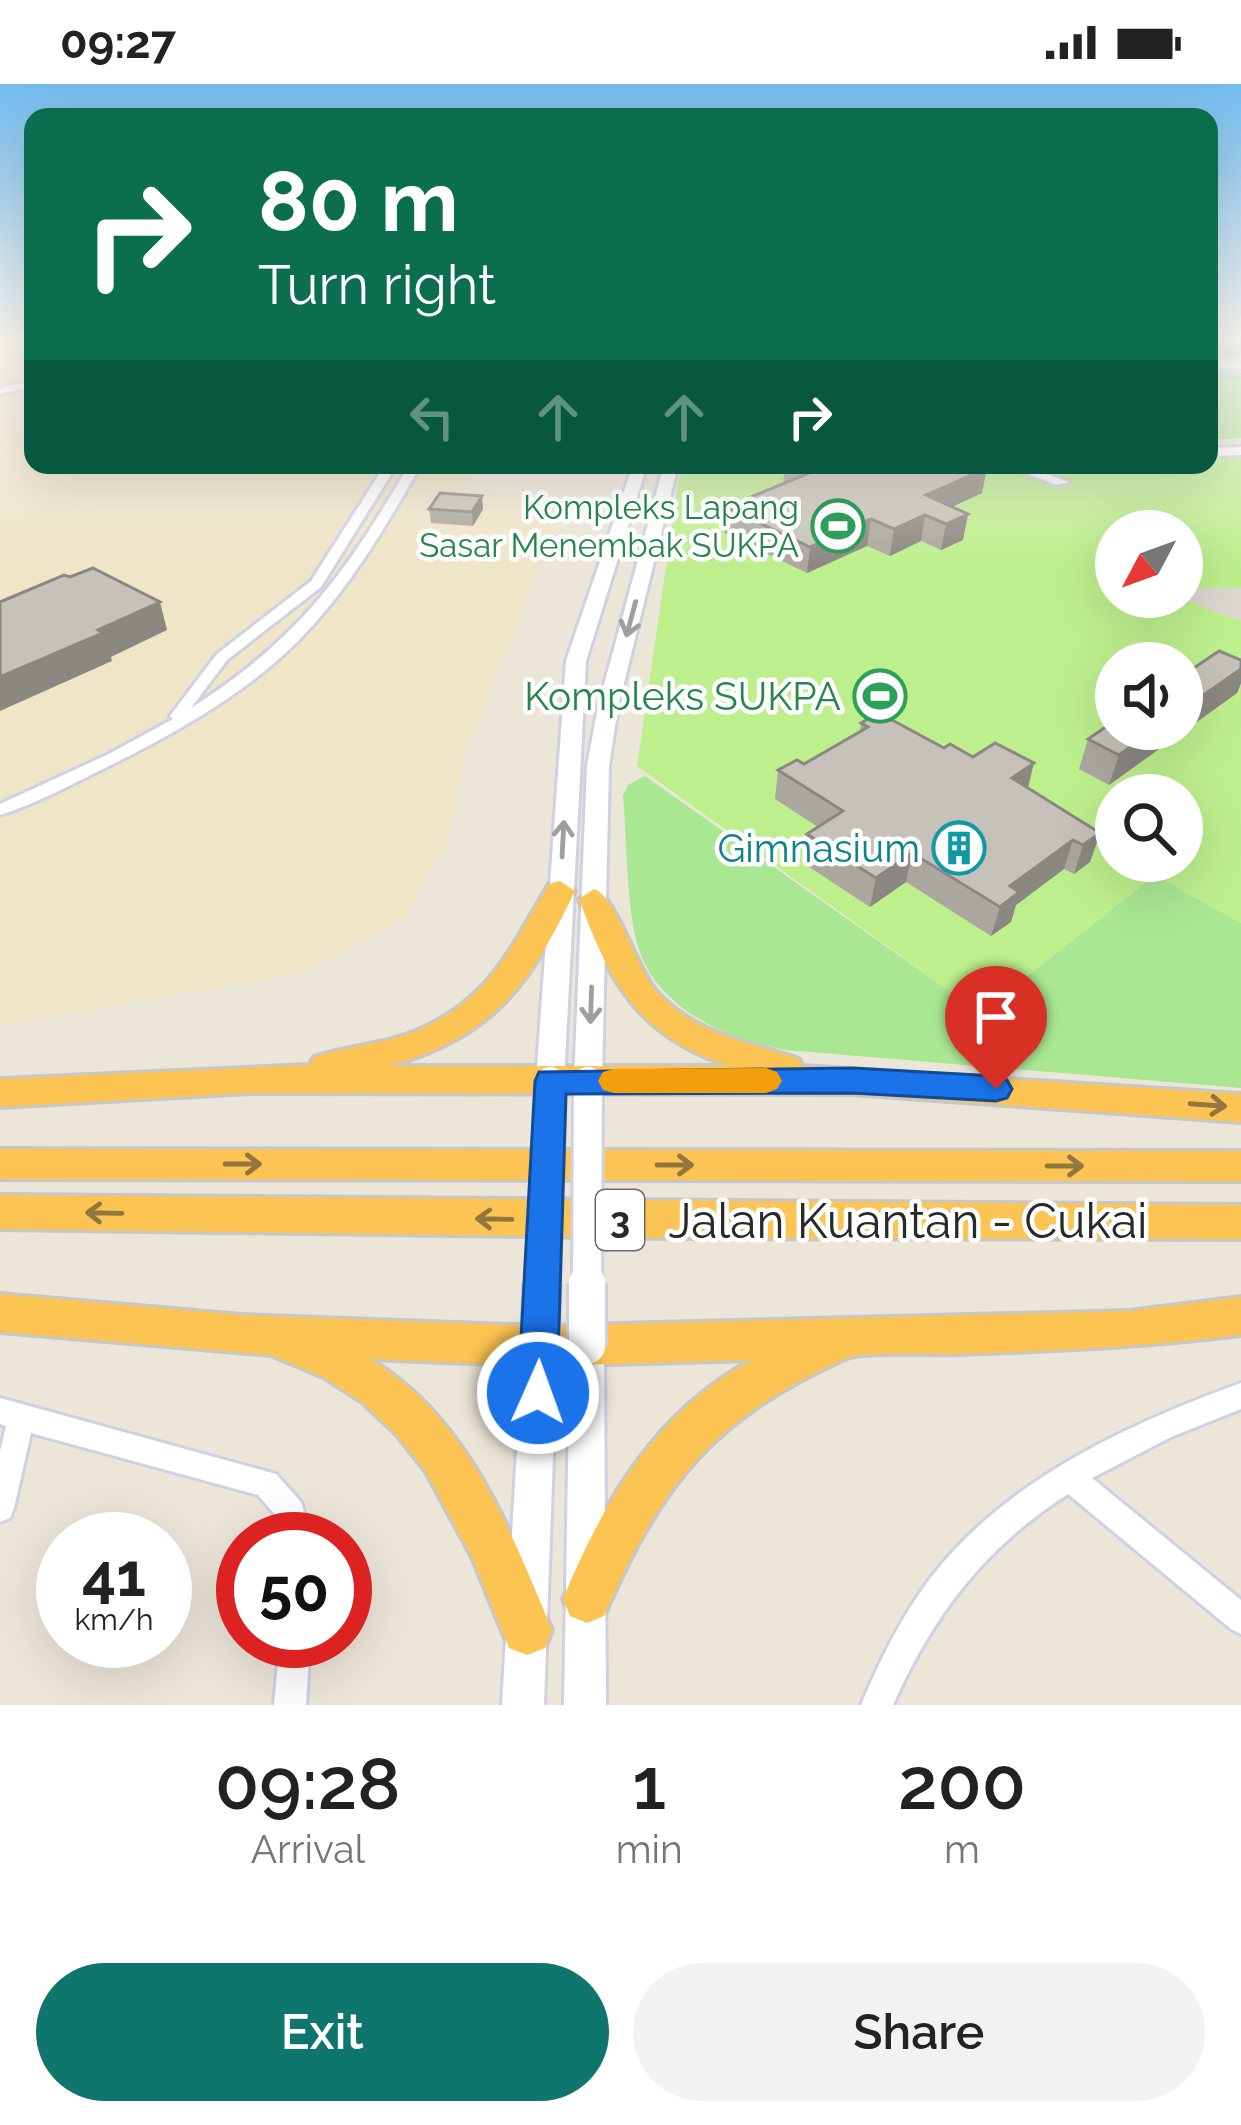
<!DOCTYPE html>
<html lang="en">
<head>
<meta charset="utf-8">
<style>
  :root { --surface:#fff; --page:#f2f2f2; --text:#222; --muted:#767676; --accent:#0f766e }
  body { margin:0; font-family:Raleway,sans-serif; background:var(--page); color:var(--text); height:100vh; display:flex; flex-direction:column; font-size:45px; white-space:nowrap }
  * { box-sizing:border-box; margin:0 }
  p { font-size:39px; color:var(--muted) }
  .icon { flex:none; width:66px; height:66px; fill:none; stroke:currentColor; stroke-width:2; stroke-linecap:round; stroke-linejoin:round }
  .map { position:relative; height:1621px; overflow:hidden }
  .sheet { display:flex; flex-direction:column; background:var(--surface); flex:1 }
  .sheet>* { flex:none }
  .banner { position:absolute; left:24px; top:24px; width:1194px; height:366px; border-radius:24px; box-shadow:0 12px 48px #0002; background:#0b6e4f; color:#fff; overflow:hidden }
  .needle { width:78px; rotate:229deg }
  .fabs { position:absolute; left:1095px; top:426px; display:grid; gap:24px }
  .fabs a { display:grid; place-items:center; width:108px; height:108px; border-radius:50%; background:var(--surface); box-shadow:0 12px 48px #0002; font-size:60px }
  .speed { position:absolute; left:36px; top:1428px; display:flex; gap:24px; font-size:60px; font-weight:700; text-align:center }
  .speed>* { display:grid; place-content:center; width:156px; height:156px; border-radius:50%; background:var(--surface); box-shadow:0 12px 48px #0002; line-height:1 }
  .speed small { font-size:30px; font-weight:400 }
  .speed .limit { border:18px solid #d22; background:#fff; color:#111 }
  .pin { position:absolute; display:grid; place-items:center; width:102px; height:102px; color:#fff; margin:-123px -51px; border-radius:50% 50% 50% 0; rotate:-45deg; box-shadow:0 0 12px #0007 }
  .pin .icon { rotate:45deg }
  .me { position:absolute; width:132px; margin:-66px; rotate:2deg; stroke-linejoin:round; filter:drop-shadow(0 0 9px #0008) }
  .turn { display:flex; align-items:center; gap:42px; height:252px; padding:0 36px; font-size:54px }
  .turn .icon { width:156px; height:156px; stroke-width:2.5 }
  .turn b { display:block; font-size:84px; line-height:102px }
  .lanes { display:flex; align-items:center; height:114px; padding:0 36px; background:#0003; justify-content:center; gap:60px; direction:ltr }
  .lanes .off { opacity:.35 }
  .eta { display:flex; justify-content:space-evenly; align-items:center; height:204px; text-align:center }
  .eta b { font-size:72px; font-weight:600; line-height:84px }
  .button { display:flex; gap:24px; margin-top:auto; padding:24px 36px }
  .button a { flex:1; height:138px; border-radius:72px; background:var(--accent); color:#fff; font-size:48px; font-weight:600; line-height:138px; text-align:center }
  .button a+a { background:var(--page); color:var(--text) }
  .status { display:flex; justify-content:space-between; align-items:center; height:84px; padding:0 60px; background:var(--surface); direction:ltr }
  .status svg { height:33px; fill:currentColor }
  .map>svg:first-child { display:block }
  .education { fill:#efe5c7 }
  .green { fill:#a9e792 }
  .pitch { fill:#beef8d; fill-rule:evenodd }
  .plaza { fill:#dcd8d1 }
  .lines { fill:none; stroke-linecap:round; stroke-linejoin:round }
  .stream { stroke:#65c5f6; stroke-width:3 }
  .minor-casing { stroke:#cfd1e3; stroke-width:6 }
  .tertiary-casing { stroke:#cfd1e3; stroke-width:6 }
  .secondary-casing { stroke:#cfd1e3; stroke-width:6 }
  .trunk-casing { stroke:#c7c7c7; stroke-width:6 }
  .minor { fill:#fff; fill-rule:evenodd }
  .tertiary { fill:#fff; fill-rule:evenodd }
  .secondary { fill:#fff; fill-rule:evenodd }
  .trunk { fill:#fcc452; fill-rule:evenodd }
  .secondary-bridge-far1-casing { stroke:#cfd1e3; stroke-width:34; stroke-linecap:butt }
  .secondary-bridge-casing { stroke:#cfd1e3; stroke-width:42; stroke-linecap:butt }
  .secondary-bridge-far1 { stroke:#fff; stroke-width:28 }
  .secondary-bridge { stroke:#fff; stroke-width:36 }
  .wall { fill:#aba79f }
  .shaded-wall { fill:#8b8882 }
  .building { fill:#c7c2b9; stroke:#8b8882; stroke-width:3 }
  .oneway { stroke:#9f9f9f }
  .oneway2 { stroke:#92763e }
  .route { fill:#1a73e8; stroke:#114b97; stroke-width:3 }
  .slow { fill:#f59e0b }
  .labels { text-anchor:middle; stroke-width:9; stroke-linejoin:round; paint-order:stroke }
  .far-leisure-label { font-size:33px; fill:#27864d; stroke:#fff; text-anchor:end }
  .shield { fill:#fff; stroke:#696969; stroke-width:3 }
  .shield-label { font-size:36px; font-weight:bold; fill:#292929 }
  .leisure-label { font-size:39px; fill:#27864d; stroke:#fff; text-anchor:end }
  .culture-label { font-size:39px; fill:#0d838f; stroke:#fff; text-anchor:end }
  .near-street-label { font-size:48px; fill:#292929; stroke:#fff }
</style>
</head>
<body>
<div class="status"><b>09:27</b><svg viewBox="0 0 49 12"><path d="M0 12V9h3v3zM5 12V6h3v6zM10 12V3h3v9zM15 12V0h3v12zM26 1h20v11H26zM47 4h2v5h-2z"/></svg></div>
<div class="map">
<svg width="1241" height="1621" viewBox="0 0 1241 1621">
  <rect width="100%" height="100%" fill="#ece6d9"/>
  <!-- education -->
  <path class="education" d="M0 254H33V381H476L464 407 568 413 462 678 450 753 403 836 302 889 0 941Z"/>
  <!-- green -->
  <g class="green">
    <path d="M1209 285 1241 289V354L1209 356Z"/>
    <path d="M645 692 955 911 969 916 1006 909 1155 791 1241 839V1004L786 966C730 955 664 929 641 871 626 835 627 753 623 711L628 701Z"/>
  </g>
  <!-- pitch -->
  <path class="pitch" d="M1241 373V839L1155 791 1006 909C989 918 974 917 955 911L637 682 679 393 693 381H1209V375ZM1116 447H1182V513H1116ZM1116 579H1182V645H1116ZM1116 711H1182V777H1116Z"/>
  <!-- plaza -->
  <path class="plaza" d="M1182 504H1241V538L1178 513H1182Z"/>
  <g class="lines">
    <!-- stream -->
    <path class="stream" d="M1209 291 1241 294"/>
    <!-- minor casing -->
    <g class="minor-casing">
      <g id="minor">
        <path d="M1209 276 1241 279V285L1209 282Z"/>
        <path d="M33 297V303L0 310V304Z"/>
        <path d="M385 381H397L321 503 227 576 191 624C299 555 346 489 409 381H421C386 442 350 504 300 555 247 609 177 648 109 682 74 699 38 719 0 731V720L109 670 173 635 170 632 217 570 311 497Z"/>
        <path d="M1241 1299V1325L1171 1353 1092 1394 1241 1516V1550L1231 1545 1068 1410C984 1464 933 1531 893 1621H861C880 1576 902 1531 932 1492 1008 1395 1128 1340 1241 1299Z"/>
        <path d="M0 1314 276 1390 301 1418 312 1455H284L279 1435 258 1411 31 1349 14 1424 10 1434 0 1438V1368L6 1342 0 1340Z"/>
        <path d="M280 1557H310L306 1621H274Z"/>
      </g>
    </g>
    <!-- tertiary casing -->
    <g class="tertiary-casing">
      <g id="tertiary">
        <path d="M1241 363V371L1209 372V364Z"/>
        <path d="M1003 381H1022L1069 398 1057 401Z"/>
      </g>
    </g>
    <!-- secondary casing -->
    <g class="secondary-casing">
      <g id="secondary">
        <path d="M633 381H647L586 577 564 997 560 1005 550 1008 540 1005 536 997 566 577Z"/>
        <path d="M664 381H678L618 623 609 682 602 997 598 1005 588 1008 578 1005 574 997 587 682 598 623Z"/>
        <path d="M540 1246 552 1251 557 1262 544 1621H502L523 1262 528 1251Z"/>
        <path d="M587 1246 599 1251 604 1262 606 1621H564L570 1262 575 1251Z"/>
      </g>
    </g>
    <!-- trunk casing -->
    <g class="trunk-casing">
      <g id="trunk">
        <path d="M560 797 575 807C530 901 493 953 389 982H729C639 952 610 900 579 815L594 805C615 811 637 885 656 907 696 951 746 957 799 975L803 982 1241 1010V1038L852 1010 249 1009 0 1023V995L309 981 314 973C344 963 375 961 405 951 487 922 508 868 549 800Z"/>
        <path d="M0 1065 1241 1067V1097L0 1095Z"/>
        <path d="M0 1111 1241 1121V1155L679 1154 0 1145Z"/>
        <path d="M0 1210 242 1231 540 1242 1129 1227 1241 1213V1251C1146 1263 1053 1267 957 1270 936 1271 862 1267 847 1274 714 1334 662 1398 604 1532L587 1539 570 1532 563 1515C603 1418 656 1327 752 1276L540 1282 370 1275C468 1333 510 1446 552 1546L545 1564 527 1571 509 1564 472 1473 426 1388 396 1350 362 1318 323 1293 271 1271 0 1248Z"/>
      </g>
    </g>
    <!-- minor -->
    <use href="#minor" class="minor"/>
    <!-- tertiary -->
    <use href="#tertiary" class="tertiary"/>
    <!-- secondary -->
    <use href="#secondary" class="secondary"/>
    <!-- trunk -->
    <use href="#trunk" class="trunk"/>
    <!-- secondary-bridge-far1 casing -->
    <g class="secondary-bridge-far1-casing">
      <g id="secondary-bridge-far1">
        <path d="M542 1202 550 997"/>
        <path d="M587 1202 588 997"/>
      </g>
    </g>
    <!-- secondary-bridge casing -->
    <g class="secondary-bridge-casing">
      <g id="secondary-bridge">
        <path d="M540 1262 542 1199"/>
        <path d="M587 1262V1199"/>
      </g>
    </g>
    <!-- secondary-bridge-far1 -->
    <use href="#secondary-bridge-far1" class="secondary-bridge-far1"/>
    <!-- secondary-bridge -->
    <use href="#secondary-bridge" class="secondary-bridge"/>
  </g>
  <!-- wall -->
  <g class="wall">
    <path d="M1209 254H1241V271L1235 274 1209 271Z"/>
    <path d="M440 381H467L463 390 441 389Z"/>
    <path d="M785 381 982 409 952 423 968 430 963 456 941 466 921 457 890 472 867 462 807 489 724 449 726 423 783 400Z"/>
    <path d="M482 412 483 425 473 442 431 439 429 425Z"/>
    <path d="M1241 576V599L1237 609 1109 701 1079 685 1088 655Z"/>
    <path d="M861 639 944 664 1027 704 1100 749 1090 778 1074 790 1064 785 1016 821 1011 838 991 852 906 798 870 823 803 779 807 750 818 743 775 715 778 686 804 680 860 648Z"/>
  </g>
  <!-- shaded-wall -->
  <g class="shaded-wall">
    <path d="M987 384 982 409 930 433 925 431 921 457 890 472 894 445 926 411Z"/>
    <path d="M482 412 483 425 473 442 472 428Z"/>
    <path d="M968 430 963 456 941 466 946 440Z"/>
    <path d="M871 435 867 462 807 489 810 463Z"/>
    <path d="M160 518 167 546 111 573 112 577 0 627V593Z"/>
    <path d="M1241 585V599L1237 609 1109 701 1119 671 1156 645H1182V626Z"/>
    <path d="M1034 679 1027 708 1012 694Z"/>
    <path d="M1100 749 1090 778 1074 790 1083 761Z"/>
    <path d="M1073 756 1064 785 1016 821 1011 838 991 852 1000 823 1010 802Z"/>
    <path d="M912 769 906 798 870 823 876 794Z"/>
  </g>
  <!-- building -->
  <g class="building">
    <path d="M1209 254H1241V259L1209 256Z"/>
    <path d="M785 381H920L935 387 962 381H986L987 384 926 411 968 430 946 440 925 431 894 445 871 435 810 463 726 423 807 390Z"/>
    <path d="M440 409 482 412 472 428 429 425Z"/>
    <path d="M93 484 160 518 98 546 103 549 0 593V518L64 491 70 493Z"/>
    <path d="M1219 567 1241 576V585L1182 626V592Z"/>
    <path d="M879 629 944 664 950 660 973 673 995 659 1034 679 1012 694 1100 749 1083 761 1073 756 1010 802 1019 808 1000 823 912 769 876 794 807 750 843 727 778 686 797 676 804 680 868 643 861 639Z"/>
    <path d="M1116 636V645H1156L1119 671 1088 655Z"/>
  </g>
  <!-- one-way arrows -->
  <defs><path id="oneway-shaft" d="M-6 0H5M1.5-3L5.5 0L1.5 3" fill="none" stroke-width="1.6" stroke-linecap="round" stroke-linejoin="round" transform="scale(3)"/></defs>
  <g class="oneway">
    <use href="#oneway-shaft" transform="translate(631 535) rotate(105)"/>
    <use href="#oneway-shaft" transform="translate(563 755) rotate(-87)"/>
    <use href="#oneway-shaft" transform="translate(591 921) rotate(92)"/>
  </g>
  <g class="oneway2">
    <use href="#oneway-shaft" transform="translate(1208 1021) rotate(4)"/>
    <use href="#oneway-shaft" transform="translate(243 1080)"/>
    <use href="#oneway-shaft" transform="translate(675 1081)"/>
    <use href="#oneway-shaft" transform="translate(1065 1082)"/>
    <use href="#oneway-shaft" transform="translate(104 1129) rotate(-179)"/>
    <use href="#oneway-shaft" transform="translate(494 1135) rotate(-179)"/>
  </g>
  <!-- sky -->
  <linearGradient id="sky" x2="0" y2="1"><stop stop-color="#73bbee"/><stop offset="0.53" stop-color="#f6f4ee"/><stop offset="1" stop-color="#f6f4ee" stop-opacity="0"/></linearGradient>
  <rect width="1241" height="481" fill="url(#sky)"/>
  <!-- route -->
  <path class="route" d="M852 984 996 992 1007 996 1012 1005 1007 1014 996 1017 852 1009 566 1010 557 1309 552 1323 538 1328 524 1323 518 1309 535 997 539 988Z"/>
  <!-- slow -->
  <path class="slow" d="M766 984 777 988 782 997 777 1005 766 1009H614L603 1006 598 997 603 988 614 985Z"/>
  <!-- icons -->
  <defs>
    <g id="stadium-ring" transform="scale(2.7)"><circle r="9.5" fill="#fff" stroke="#2e9e5b" stroke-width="1.5"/><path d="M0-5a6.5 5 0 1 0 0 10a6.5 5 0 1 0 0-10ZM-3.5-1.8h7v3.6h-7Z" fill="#2e9e5b"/></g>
    <g id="building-ring" transform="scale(2.7)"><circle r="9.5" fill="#fff" stroke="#0f9aa8" stroke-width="1.5"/><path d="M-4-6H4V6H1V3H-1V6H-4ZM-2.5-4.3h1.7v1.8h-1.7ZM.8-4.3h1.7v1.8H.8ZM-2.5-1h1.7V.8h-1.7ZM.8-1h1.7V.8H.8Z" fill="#0f9aa8"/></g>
  </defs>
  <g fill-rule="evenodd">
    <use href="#stadium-ring" x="838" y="442"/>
    <use href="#stadium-ring" x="880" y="612"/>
    <use href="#building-ring" x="959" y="764"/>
  </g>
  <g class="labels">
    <!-- far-leisure labels -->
    <g class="far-leisure-label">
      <text x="799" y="435">Kompleks Lapang<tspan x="799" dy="38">Sasar Menembak SUKPA</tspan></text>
    </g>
    <!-- shield labels -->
    <rect class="shield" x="596" y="1106" width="48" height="60" rx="9"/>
    <g class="shield-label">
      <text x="620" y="1149">3</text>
    </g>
    <!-- leisure labels -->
    <g class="leisure-label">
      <text x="841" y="626">Kompleks SUKPA</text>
    </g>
    <!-- culture labels -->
    <g class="culture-label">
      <text x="920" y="778">Gimnasium</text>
    </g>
    <!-- near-street labels -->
    <g class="near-street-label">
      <text x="908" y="1154">Jalan Kuantan - Cukai</text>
    </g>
  </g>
</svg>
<div class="fabs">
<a><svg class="needle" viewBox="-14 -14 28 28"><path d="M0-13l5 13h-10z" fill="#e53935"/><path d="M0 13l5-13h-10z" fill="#767676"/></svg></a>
<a><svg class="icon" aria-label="sound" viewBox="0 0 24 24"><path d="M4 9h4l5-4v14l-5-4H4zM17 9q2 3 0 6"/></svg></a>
<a><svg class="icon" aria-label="search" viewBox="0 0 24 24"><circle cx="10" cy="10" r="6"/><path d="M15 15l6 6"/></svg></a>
</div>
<div class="speed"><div>41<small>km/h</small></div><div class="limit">50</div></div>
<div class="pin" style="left:996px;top:1005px;background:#d93025"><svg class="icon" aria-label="arrive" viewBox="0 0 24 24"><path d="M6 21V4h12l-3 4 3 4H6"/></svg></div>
<svg class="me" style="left:538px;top:1309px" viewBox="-20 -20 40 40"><circle r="17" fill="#1a73e8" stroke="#fff" stroke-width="3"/><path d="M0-11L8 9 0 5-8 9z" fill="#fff"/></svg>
<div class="banner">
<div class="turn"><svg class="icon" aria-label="right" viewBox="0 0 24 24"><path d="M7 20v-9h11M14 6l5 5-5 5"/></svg><div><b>80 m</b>Turn right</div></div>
<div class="lanes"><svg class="icon off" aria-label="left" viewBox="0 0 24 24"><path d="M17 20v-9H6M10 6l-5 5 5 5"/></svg><svg class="icon off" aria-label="ahead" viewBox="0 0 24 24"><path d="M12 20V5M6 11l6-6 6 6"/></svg><svg class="icon off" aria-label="ahead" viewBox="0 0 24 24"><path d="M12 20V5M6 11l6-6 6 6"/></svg><svg class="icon" aria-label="right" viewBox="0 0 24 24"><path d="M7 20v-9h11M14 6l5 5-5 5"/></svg></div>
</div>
</div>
<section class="sheet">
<div class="eta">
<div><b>09:28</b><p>Arrival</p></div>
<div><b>1</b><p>min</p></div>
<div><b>200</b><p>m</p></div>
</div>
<div class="button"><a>Exit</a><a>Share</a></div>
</section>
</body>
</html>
